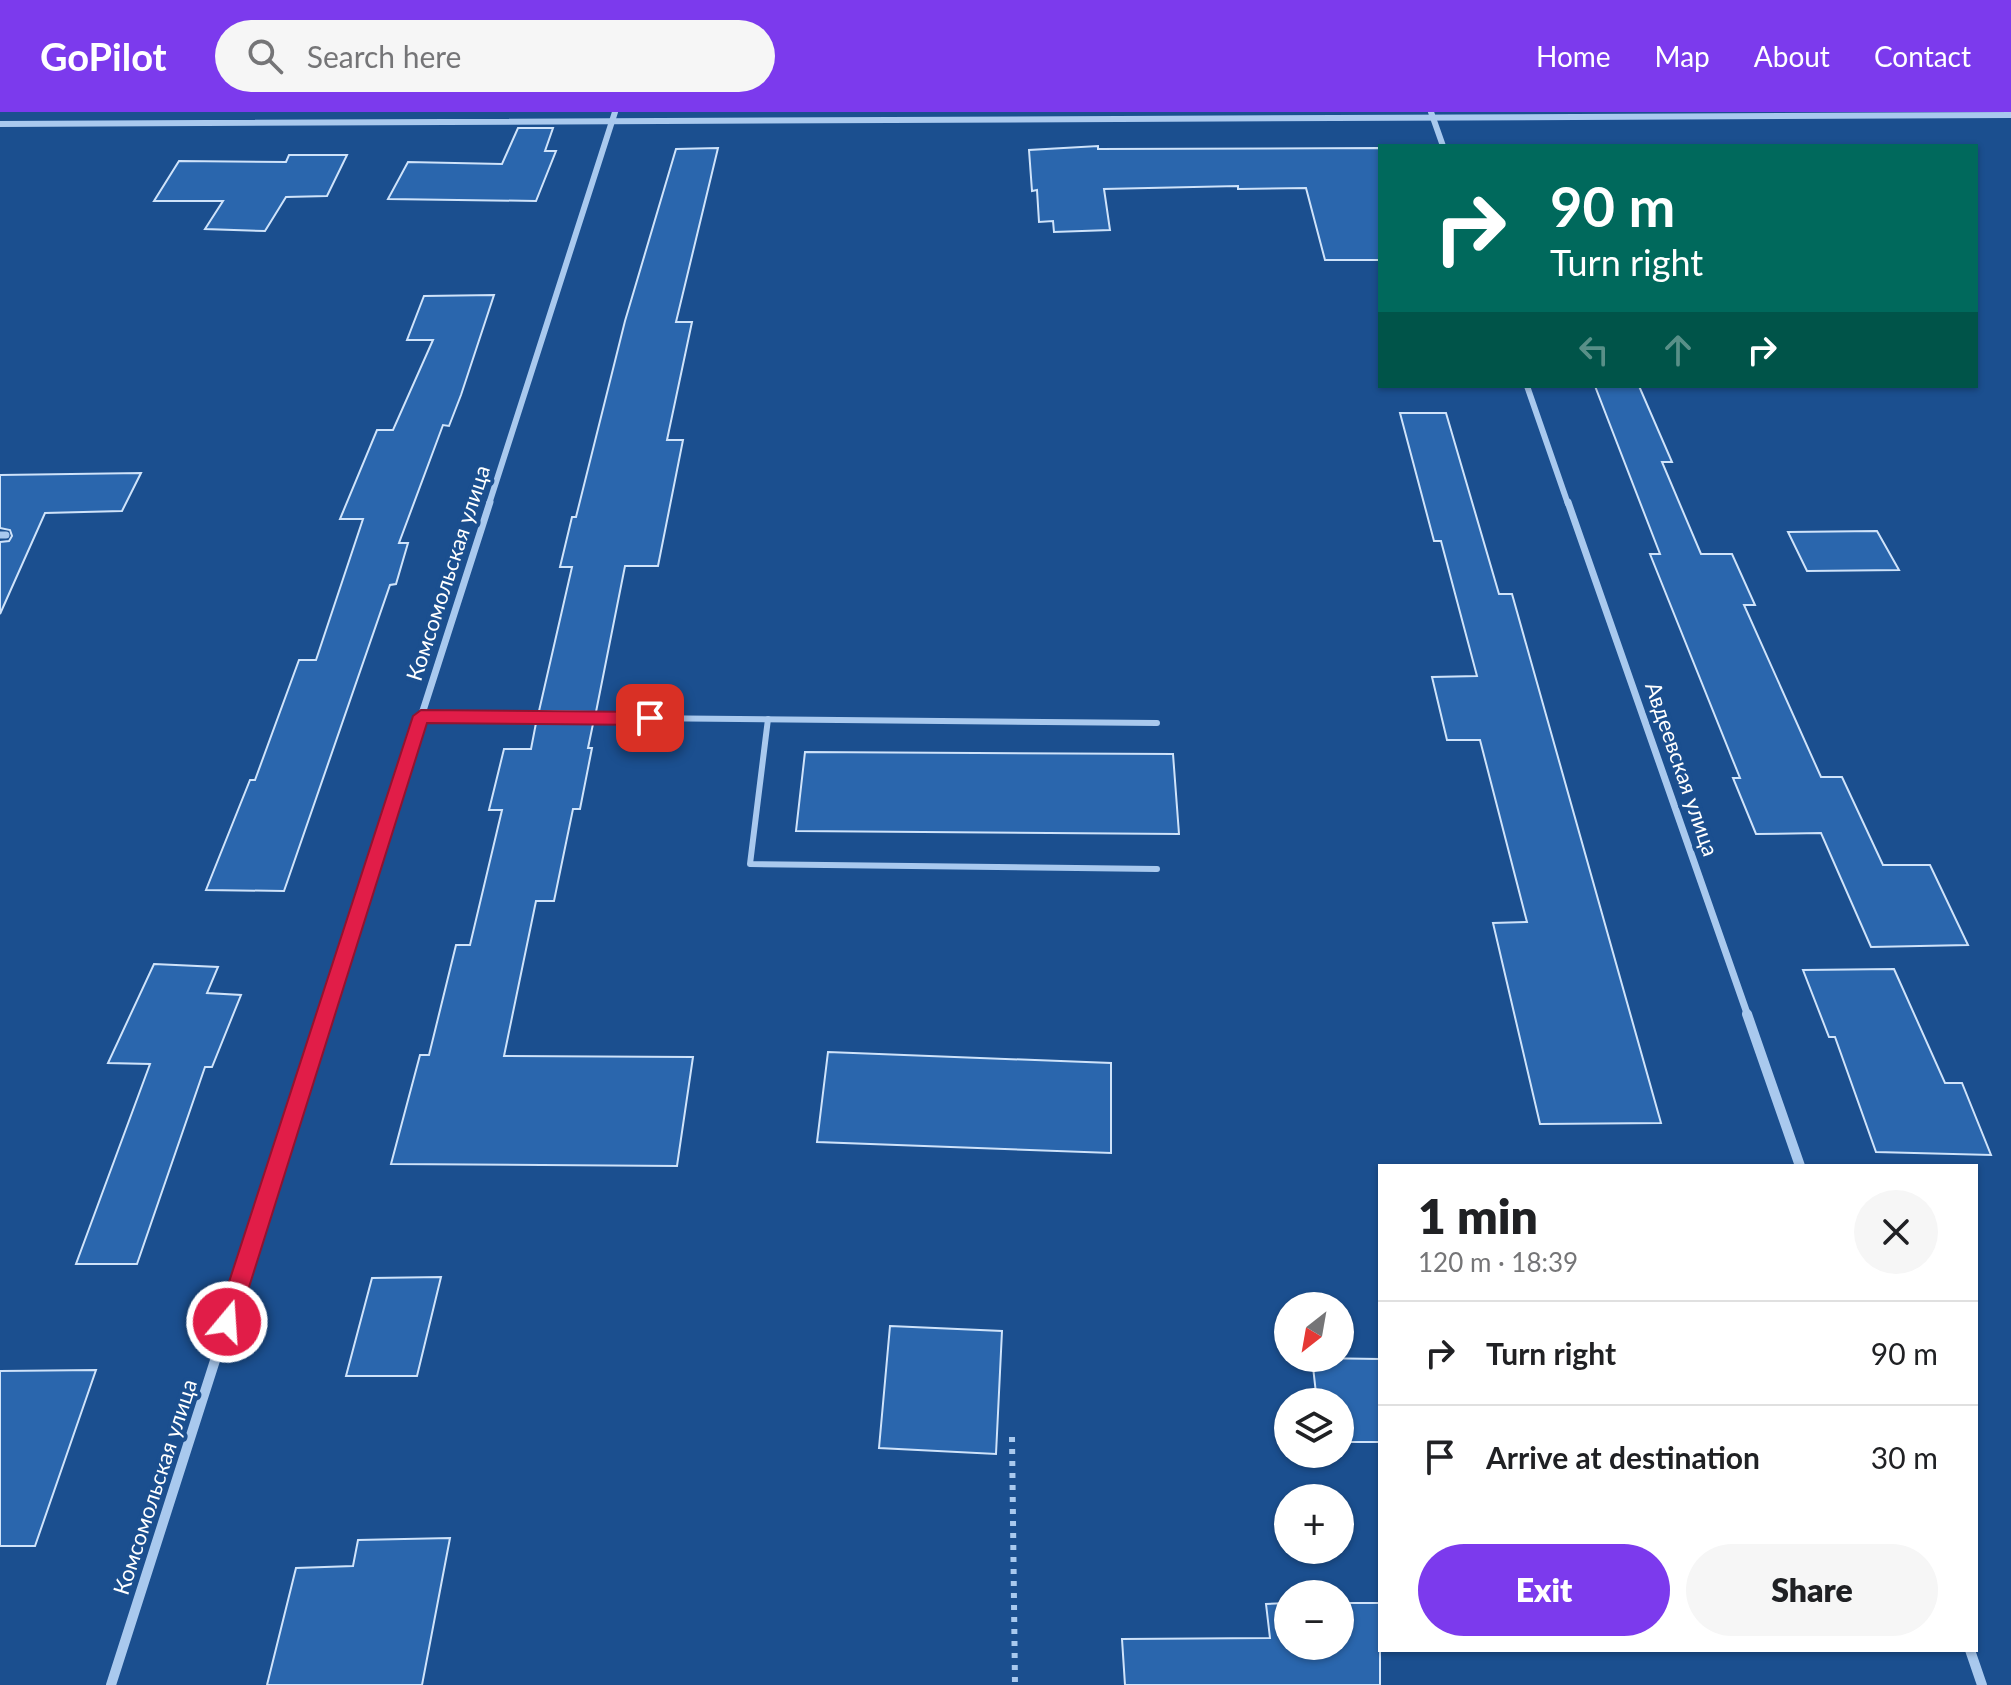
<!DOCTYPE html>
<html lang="en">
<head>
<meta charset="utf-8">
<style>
  :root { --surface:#fff; --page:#f6f6f6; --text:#202124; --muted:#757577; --line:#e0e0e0; --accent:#7c3aed }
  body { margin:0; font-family:Lato,sans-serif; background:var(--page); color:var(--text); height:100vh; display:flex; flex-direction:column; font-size:30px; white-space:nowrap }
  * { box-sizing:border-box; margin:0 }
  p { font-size:26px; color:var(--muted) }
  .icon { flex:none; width:44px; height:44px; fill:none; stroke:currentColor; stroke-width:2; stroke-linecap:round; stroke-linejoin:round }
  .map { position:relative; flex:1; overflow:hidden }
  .drawer { position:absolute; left:1378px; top:1052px; width:600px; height:488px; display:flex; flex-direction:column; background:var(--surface); border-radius:0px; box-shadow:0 2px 6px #0004 }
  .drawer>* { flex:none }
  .guide { position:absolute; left:1378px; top:32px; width:600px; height:244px; border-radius:0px; box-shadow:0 2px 6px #0004; background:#00695c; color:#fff; overflow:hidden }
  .needle { width:52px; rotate:211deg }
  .tools { position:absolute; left:1274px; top:1180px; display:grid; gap:16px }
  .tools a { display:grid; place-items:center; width:80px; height:80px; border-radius:50%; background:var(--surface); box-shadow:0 2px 6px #0004; font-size:40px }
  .pin { position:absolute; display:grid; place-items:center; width:68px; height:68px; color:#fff; margin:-34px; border-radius:16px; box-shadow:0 4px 12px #0006 }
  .me { position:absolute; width:88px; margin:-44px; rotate:18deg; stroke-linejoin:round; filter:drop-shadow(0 0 6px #0008) }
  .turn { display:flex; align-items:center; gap:28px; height:168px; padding:0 40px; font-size:36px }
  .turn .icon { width:104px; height:104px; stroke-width:2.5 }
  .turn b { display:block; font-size:56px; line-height:68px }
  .lanes { display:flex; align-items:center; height:76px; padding:0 40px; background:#0003; justify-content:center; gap:40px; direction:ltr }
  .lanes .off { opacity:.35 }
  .round { display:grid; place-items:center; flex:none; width:84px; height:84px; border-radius:42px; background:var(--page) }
  .headline { display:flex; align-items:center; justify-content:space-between; height:136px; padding:0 40px }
  h1 { font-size:48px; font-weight:800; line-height:60px }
  .button { display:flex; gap:16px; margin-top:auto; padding:16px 40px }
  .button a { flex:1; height:92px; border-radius:48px; background:var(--accent); color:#fff; font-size:32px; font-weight:800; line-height:92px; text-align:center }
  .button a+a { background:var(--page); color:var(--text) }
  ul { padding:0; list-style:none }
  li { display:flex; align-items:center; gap:24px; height:104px; padding:0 40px; border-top:2px solid var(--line) }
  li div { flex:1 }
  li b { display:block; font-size:30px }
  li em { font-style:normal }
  header { display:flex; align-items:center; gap:48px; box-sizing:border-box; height:112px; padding:0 40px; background:var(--accent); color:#fff }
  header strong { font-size:38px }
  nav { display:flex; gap:44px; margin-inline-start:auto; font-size:28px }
  .search { width:560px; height:72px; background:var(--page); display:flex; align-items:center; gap:20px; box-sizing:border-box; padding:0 28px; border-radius:44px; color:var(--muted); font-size:30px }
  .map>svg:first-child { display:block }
  .building { fill:#2a66ad; stroke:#cfe3fa; stroke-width:2 }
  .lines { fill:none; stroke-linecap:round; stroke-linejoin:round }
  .path { stroke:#a9c9ee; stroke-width:6; stroke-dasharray:5 7; stroke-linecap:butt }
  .service { stroke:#a9c9ee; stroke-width:6 }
  .minor-far2 { stroke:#a9c9ee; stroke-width:6 }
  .minor-far1 { stroke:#a9c9ee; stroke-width:7 }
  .minor { stroke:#a9c9ee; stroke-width:10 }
  .route { fill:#e11d48; stroke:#92132f; stroke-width:2 }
  .labels { text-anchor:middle; stroke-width:8; stroke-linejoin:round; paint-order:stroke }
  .street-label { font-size:22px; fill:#fff; stroke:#1b4f8f }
</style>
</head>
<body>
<header>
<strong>GoPilot</strong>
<div class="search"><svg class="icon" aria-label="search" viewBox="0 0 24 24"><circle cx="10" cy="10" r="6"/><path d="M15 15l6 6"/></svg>Search here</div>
<nav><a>Home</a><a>Map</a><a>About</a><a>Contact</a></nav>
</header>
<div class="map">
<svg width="2011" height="1573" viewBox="0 0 2011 1573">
  <rect width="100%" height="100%" fill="#1b4f8f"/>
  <!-- building -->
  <g class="building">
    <path d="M518 16H553L545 39H556L536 89 388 87 408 50 502 52Z"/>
    <path d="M1098 34V37L1380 36V148H1325L1306 76 1238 77V74L1104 77 1110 118 1054 120 1053 109 1039 110 1037 78 1032 79 1029 38Z"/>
    <path d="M718 36 676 210H692L667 328H683L658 454H625L596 600 539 599 572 455H560L572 405H576L625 209 676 37Z"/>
    <path d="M289 43H347L327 84 286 85 265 119 205 117 223 89H154L179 49 286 50Z"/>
    <path d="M494 183 461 283 449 314 443 313 399 431H408L396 472 390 473 284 779 206 778 250 668H255L299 548H316L363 407H340L377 318H393L433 228H407L424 184Z"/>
    <path d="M1595 274H1639L1672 350H1662L1701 442H1732L1755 493H1744L1821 665H1842L1883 753H1930L1968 833 1871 835 1821 721 1756 722 1733 666H1740L1650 442H1660Z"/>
    <path d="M1400 301H1446L1499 482H1512L1661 1011 1540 1012 1493 811 1527 810 1480 628H1447L1432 565 1477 564 1441 429H1434Z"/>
    <path d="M141 361 122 399 45 401 0 502V430L9 429 12 424 10 418 0 416V363Z"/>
    <path d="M1877 419 1899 458 1807 459 1788 420Z"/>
    <path d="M536 611 593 612 588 636H592L580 697H573L554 789H536L504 944 693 945 677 1054 391 1052 420 943H429L456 833H470L502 698H489L504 637H531Z"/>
    <path d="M805 640 1173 642 1179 722 796 719Z"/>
    <path d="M154 852 218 855 207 881 241 883 212 955H205L137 1152H76L150 952 108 951Z"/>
    <path d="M1894 857 1945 971H1962L1991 1043 1876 1040 1835 925H1829L1803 858Z"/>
    <path d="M828 940 1111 951V1041L817 1030Z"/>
    <path d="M441 1165 417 1264H346L372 1166Z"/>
    <path d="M890 1214 1002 1219 996 1342 879 1336Z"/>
    <path d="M1312 1246 1380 1247V1330H1340V1290H1317Z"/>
    <path d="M96 1258 35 1434H0V1259Z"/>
    <path d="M450 1426 422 1573H267L296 1456 353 1454 358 1428Z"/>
    <path d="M1288 1491V1534H1340V1491H1380V1573H1125L1122 1527 1270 1526 1266 1492Z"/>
  </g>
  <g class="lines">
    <!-- path -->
    <path class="path" d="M1012 1325 1015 1573"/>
    <!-- service -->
    <g class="service">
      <path d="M421 604 1157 611"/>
      <path d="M768 607 750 752 1157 757"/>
    </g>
    <!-- minor-far2 -->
    <g class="minor-far2">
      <path d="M1431 0 1443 34"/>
      <path d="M0 12 2011 3"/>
      <path d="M1527 274 1568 392"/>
      <path d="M489 392 615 0"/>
    </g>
    <!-- minor-far1 -->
    <g class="minor-far1">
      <path d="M1568 390 1748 904"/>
      <path d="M0 423H6"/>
      <path d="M325 904 490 390"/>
    </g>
    <!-- minor -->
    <g class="minor">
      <path d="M1747 902 1800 1054"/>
      <path d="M1970 1538 1982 1573"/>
      <path d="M111 1573 326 902"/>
    </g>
  </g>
  <!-- route -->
  <path class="route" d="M421 598 650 600 659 606 650 613 427 611 238 1210 235 1218 227 1221 219 1218 216 1210 413 604Z"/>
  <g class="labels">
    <!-- street labels -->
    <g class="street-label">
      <text transform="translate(448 461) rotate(-72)" y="8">Комсомольская улица</text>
      <text transform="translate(1682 657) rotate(71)" y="8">Авдеевская улица</text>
      <text transform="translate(155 1375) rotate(-72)" y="8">Комсомольская улица</text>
    </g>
  </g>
</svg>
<div class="tools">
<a><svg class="needle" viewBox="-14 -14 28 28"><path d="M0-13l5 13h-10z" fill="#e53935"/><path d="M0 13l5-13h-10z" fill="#757577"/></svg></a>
<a><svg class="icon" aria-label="layers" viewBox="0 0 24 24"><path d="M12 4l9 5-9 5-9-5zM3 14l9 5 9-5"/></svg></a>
<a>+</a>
<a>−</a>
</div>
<div class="pin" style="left:650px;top:606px;background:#d93025"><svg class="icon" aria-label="arrive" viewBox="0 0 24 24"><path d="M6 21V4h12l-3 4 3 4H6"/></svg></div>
<svg class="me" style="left:227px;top:1210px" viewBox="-20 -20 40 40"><circle r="17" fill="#e11d48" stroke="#fff" stroke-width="3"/><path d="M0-11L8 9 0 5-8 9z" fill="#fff"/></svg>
<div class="guide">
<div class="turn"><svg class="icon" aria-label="right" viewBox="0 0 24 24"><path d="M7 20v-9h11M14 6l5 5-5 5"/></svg><div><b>90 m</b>Turn right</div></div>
<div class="lanes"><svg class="icon off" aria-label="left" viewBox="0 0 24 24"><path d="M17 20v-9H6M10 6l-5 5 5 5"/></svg><svg class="icon off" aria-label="ahead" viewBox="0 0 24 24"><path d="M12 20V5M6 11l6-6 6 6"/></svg><svg class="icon" aria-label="right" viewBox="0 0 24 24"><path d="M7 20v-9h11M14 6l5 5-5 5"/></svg></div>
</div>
<section class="drawer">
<div class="headline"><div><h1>1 min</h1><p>120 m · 18:39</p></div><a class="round"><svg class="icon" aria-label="close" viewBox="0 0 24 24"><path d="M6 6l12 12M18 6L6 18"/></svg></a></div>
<ul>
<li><svg class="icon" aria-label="right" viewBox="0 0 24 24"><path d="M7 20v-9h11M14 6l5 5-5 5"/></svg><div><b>Turn right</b></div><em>90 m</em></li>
<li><svg class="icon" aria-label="arrive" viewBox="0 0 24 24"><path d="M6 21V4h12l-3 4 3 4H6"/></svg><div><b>Arrive at destination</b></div><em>30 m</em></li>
</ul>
<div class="button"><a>Exit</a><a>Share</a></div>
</section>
</div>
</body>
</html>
